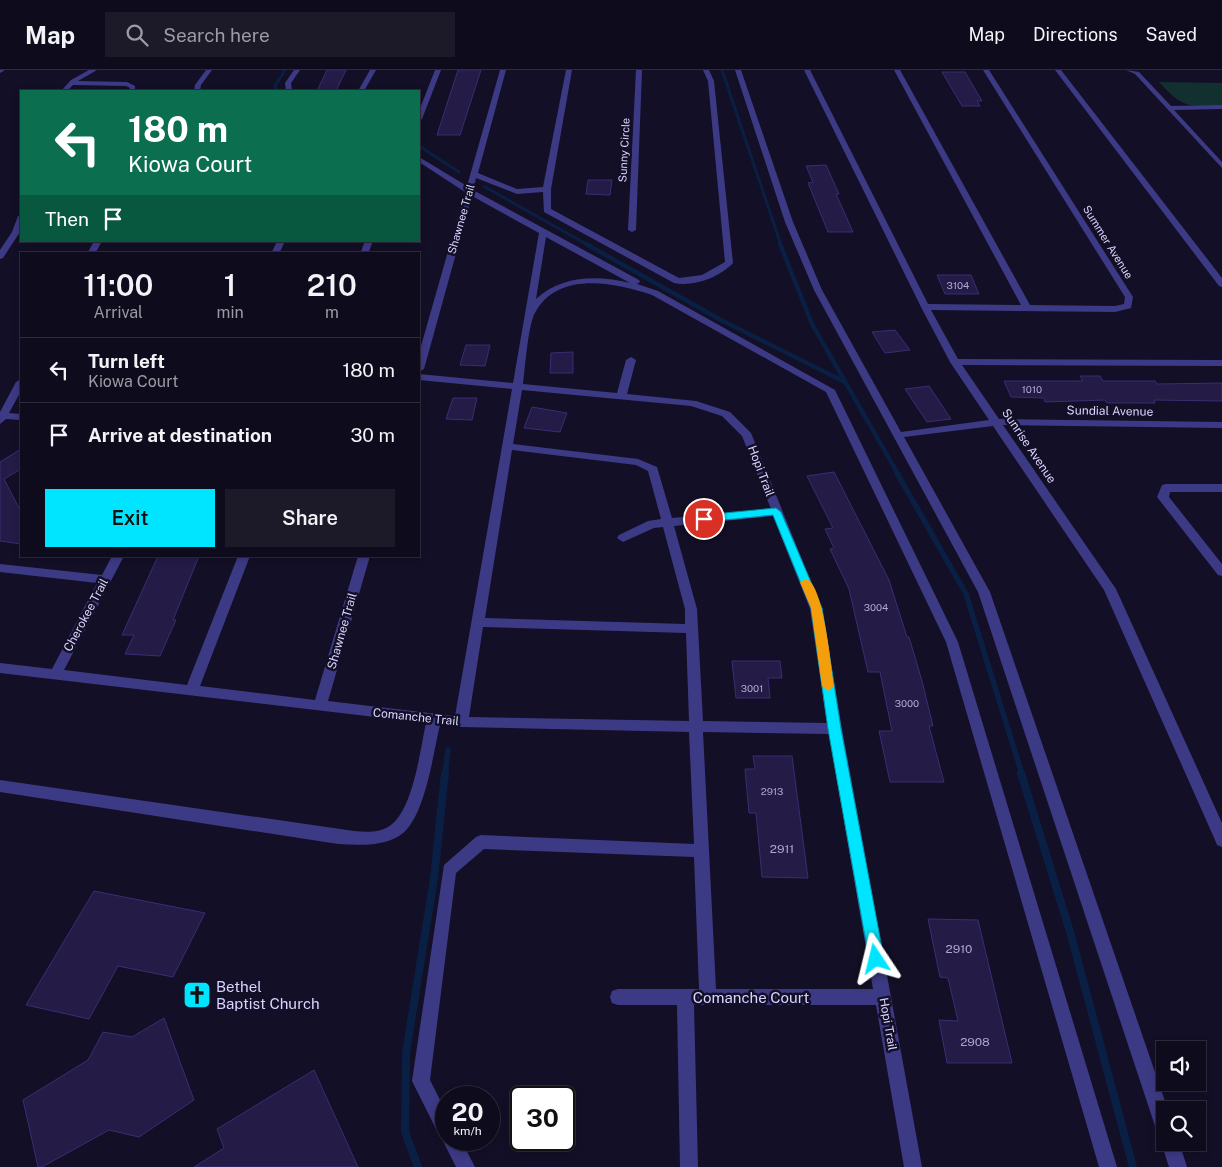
<!DOCTYPE html>
<style>
:root{--surface:#0e0b1c;--page:#1c1929;--text:#f1f3f6;--muted:#9b9ba3;--line:#2e2b3b;--accent:#00e5ff}
body{margin:0;font-family:"Public Sans",sans-serif;background:var(--page);color:var(--text);height:100vh;display:flex;flex-direction:column;font-size:19px;white-space:nowrap}
*{box-sizing:border-box;margin:0}
p{font-size:16px;color:var(--muted)}
.icon{flex:none;width:28px;height:28px;fill:none;stroke:currentColor;stroke-width:2;stroke-linecap:round;stroke-linejoin:round}
.map{position:relative;flex:1;overflow:hidden}
.side{position:absolute;left:20px;top:182px;width:400px;height:305px;display:flex;flex-direction:column;background:var(--surface);border-radius:0px;box-shadow:0 2px 8px #0003,0 0 0 1px var(--line)}
.side>*{flex:none}
.hud{position:absolute;left:20px;top:20px;width:400px;height:152px;border-radius:0px;box-shadow:0 2px 8px #0003,0 0 0 1px var(--line);background:#0b6e4f;color:#fff;overflow:hidden}
.buttons{position:absolute;left:1156px;top:971px;display:grid;gap:10px}
.buttons a{display:grid;place-items:center;width:50px;height:50px;border-radius:0px;background:var(--surface);box-shadow:0 2px 8px #0003,0 0 0 1px var(--line);font-size:25px}
.speed{position:absolute;left:435px;top:1016px;display:flex;gap:10px;font-size:25px;font-weight:700;text-align:center}
.speed>*{display:grid;place-content:center;width:65px;height:65px;border-radius:50%;background:var(--surface);box-shadow:0 2px 8px #0003,0 0 0 1px var(--line);line-height:1}
.speed small{font-size:12px;font-weight:400}
.speed .limit{border:2px solid #111;border-radius:8px;background:#fff;color:#111}
.pin{position:absolute;display:grid;place-items:center;width:42px;height:42px;color:#fff;margin:-21px;border:2px solid #fff;border-radius:50%;box-shadow:0 1px 5px #0007}
.me{position:absolute;width:55px;margin:-28px;rotate:350deg;stroke-linejoin:round;filter:drop-shadow(0 0 4px #0008)}
.turn{display:flex;align-items:center;gap:18px;height:105px;padding:0 25px;font-size:22px}
.turn .icon{width:65px;height:65px;stroke-width:2.5}
.turn b{display:block;font-size:35px;line-height:42px}
.then{display:flex;align-items:center;height:48px;padding:0 25px;background:#0003;gap:10px;font-size:19px}
.eta{display:flex;justify-content:space-evenly;align-items:center;height:85px;text-align:center}
.eta b{font-size:30px;font-weight:600;line-height:35px}
.action{display:flex;gap:10px;margin-top:auto;padding:10px 25px}
.action a{flex:1;height:58px;border-radius:0px;background:var(--accent);color:#111;font-size:20px;font-weight:600;line-height:58px;text-align:center}
.action a+a{background:var(--page);color:var(--text)}
ul{padding:0;list-style:none}
li{display:flex;align-items:center;gap:15px;height:65px;padding:0 25px;border-top:1px solid var(--line)}
li div{flex:1}
li b{display:block;font-size:19px}
li em{font-style:normal}
header{display:flex;align-items:center;gap:30px;box-sizing:border-box;height:70px;padding:0 25px;background:var(--surface);border-bottom:1px solid var(--line)}
header strong{font-size:24px}
nav{display:flex;gap:28px;margin-inline-start:auto;font-size:18px}
.search{width:350px;height:45px;background:var(--page);display:flex;align-items:center;gap:12px;box-sizing:border-box;padding:0 18px;border-radius:0px;color:var(--muted);font-size:19px}
.map>svg:first-child{display:block}
.green{fill:#12302f}
.lines{fill:none;stroke-linecap:round;stroke-linejoin:round}
.stream-far3{stroke:#0a1f44;stroke-width:3}
.stream-far2{stroke:#0a1f44;stroke-width:4.5}
.stream-far1{stroke:#0a1f44;stroke-width:5.5}
.stream{stroke:#0a1f44;stroke-width:8}
.building{fill:#241b47;stroke:#3b2d73}
.minor{fill:#3d3a85;fill-rule:evenodd}
.route{fill:#00e5ff;stroke:#0095a6}
.slow{fill:#f59e0b}
.labels{text-anchor:middle;dominant-baseline:central;stroke-width:5;stroke-linejoin:round;paint-order:stroke}
.number-label{font-size:10px;fill:#aca6d1}
.far-street-label{font-size:11px;fill:#d9d4ff;stroke:#130f26}
.street-label{font-size:12px;fill:#d9d4ff;stroke:#130f26}
.near-number-label{font-size:12px;fill:#aca6d1}
.near-poi-label{font-size:15px;fill:#d9d4ff;stroke:#130f26;text-anchor:start}
.near-street-label{font-size:15px;fill:#d9d4ff;stroke:#130f26}
</style>
<header>
<strong>Map</strong>
<div class="search"><svg class="icon" aria-label="search" viewBox="0 0 24 24"><circle cx="10" cy="10" r="6"/><path d="M15 15l6 6"/></svg>Search here</div>
<nav><a>Map</a><a>Directions</a><a>Saved</a></nav>
</header>
<div class="map">
<svg width="1222" height="1097" viewBox="0 0 1222 1097">
<rect width="100%" height="100%" fill="#130f26"/>
<!-- green -->
<path class="green" d="M1159,12L1222,13V35C1187,37 1183,38 1159,12Z"/>
<g class="lines">
<!-- stream-far3 -->
<path class="stream-far3" d="M722,0L781,175
M277,21L275,16L285,0
M419,76L459,102
M485,117L588,175"/>
<!-- stream-far2 -->
<path class="stream-far2" d="M586,174L721,250L845,312
M780,174L812,254L898,404"/>
<!-- stream-far1 -->
<path class="stream-far1" d="M897,403L966,524L1022,704
M445,704L448,680"/>
<!-- stream -->
<path class="stream" d="M1021,703L1071,865L1133,1097
M418,1097L405,1062L406,983L434,808L445,703"/>
</g>
<!-- building -->
<path class="building" d="M327,0H346L336,21H317Z
M458,0H481L460,65H437Z
M942,2H965L982,31H977L980,36H962Z
M826,95L839,124H836L853,162H828L808,113L813,112L806,96Z
M588,110H612L610,125L586,124Z
M937,205H971L979,224H945Z
M895,260L910,280L885,283L872,262Z
M466,275H490L485,296L460,295Z
M573,282V303H550L551,283Z
M1080,306H1100L1103,311H1155L1157,314L1222,313V331L1154,330L1155,333H1107L1105,330L1045,332L1044,328L1011,327L1004,311H1083Z
M929,316L951,349L927,352L905,319Z
M453,328H477L472,350L446,349Z
M532,337L567,343L560,362L524,358Z
M21,379V399L4,409L21,442V474L0,471V392Z
M834,402L889,510L907,567H909L922,611L933,656H929L944,712H890L879,661H892L880,602H868L849,519L830,479L834,478L825,459L833,458L807,406Z
M158,486H199L173,550H176L160,586L125,584L134,565H122Z
M732,591H780L782,608H768L770,628H736Z
M753,686H792L808,808L762,807L756,743H749L745,699H755Z
M94,821L205,843L173,907L118,896L89,949L26,935Z
M928,849L978,850L1012,993H947L939,950L958,951L948,908L940,907Z
M164,948L194,1030L139,1067L109,1060L42,1097H38L23,1030L88,990L103,962L132,967Z
M314,1000L358,1097H194L224,1078L217,1059Z"/>
<g class="lines">
<!-- minor -->
<path class="minor" d="M0,0H5L0,3Z
M89,0H97L78,11L127,12L135,16V21H129L130,18L126,16L73,15L67,21H61L71,10Z
M206,0H212L201,15L200,21H194L195,15Z
M294,0H300L291,13L292,21H286L285,13Z
M370,0H376L364,21H358Z
M435,0H441L422,49L419,51V41Z
M500,0H506L478,103L517,119L543,117L566,0H572L551,119V139L679,208L702,205L725,192L708,11L703,0H709L714,11L733,193C720,207 694,217 674,213L544,142L543,122L517,124L476,108L473,120L639,210L640,212L637,214L658,221L835,320L958,572L1117,1097H1099L946,572L826,322L652,225C615,212 555,200 534,245C528,258 525,298 523,314L617,323L626,290L631,287L636,290L627,324L696,331L730,342L751,363L822,539L842,659L922,1097H904L876,935H694L698,1097H680L677,935H618L612,933L610,927L612,921L618,919H699L694,787L484,779L456,803L430,1010L446,1042V1070H461L475,1097H456L442,1069L440,1067L412,1011L444,795L476,767L481,765L694,774L689,662L461,657L440,655C433,683 425,751 399,766C380,777 358,775 338,774L0,722V710L354,761C365,762 378,763 388,757C413,743 420,680 426,653L0,603V593L52,599L97,513L0,502V494L102,505L112,486H124L64,600L187,615L238,486H250L200,616L315,630L358,486H370L328,631L455,646L512,319L419,310V304L513,313L539,163L472,126L424,299L419,302V283L465,122L419,92V87L467,116ZM546,167L630,213C598,205 562,205 536,229ZM522,320L691,336L722,346L742,366L771,439L672,448L657,397L638,389L513,374ZM512,380L636,395L648,401L661,449L648,451L619,465L617,468L623,472L654,458L663,457L685,539V554L485,548ZM773,446L810,539L827,653L703,651L697,539L674,456ZM483,557L686,563L689,651L469,647ZM703,662L829,664L873,919H716Z
M636,0H642L636,160L632,162L628,160Z
M735,0H741L793,152L822,220L901,362L989,350L950,292L921,237L804,0H810L928,234L1021,235L894,0H900L1030,235L1115,236L1124,234L1125,227L983,0H989L1133,227L1131,238L1115,242L931,240L958,289L1222,290V296L962,295L999,349L1222,352V358L1003,355L1116,519L1222,753V777L1217,775L1215,770L1104,520L993,356L904,367L990,522L1168,1040H1165V1072H1179L1187,1097H1169L1161,1072L1163,1067L1159,1065L1156,1059L978,522L814,220L785,152Z
M1055,0H1061L1222,208V217L1219,216Z
M1126,0L1139,2L1171,36L1222,35V39L1174,40L1222,92V98L1135,4Z
M18,146H21L20,162L3,188L0,189V180L12,162Z
M94,171H102L95,184H87Z
M277,171H285L279,184H271Z
M365,171H373L368,184H360Z
M21,309V321L9,343L21,344V350L6,349L0,354V342L16,312Z
M1166,414H1222V422H1170L1169,427L1222,494V506L1218,505L1157,427L1162,415Z"/>
</g>
<!-- route -->
<path class="route" d="M776,438L781,442L822,538L841,659L884,889L881,894L876,896L871,894L869,889L828,659L811,538L773,445L704,452L699,449L704,445Z"/>
<!-- slow -->
<path class="slow" d="M806,509C824,514 831,597 834,616L828,621L822,616L811,538L800,512Z"/>
<!-- icons -->
<defs>
<symbol id="church-square" viewBox="-11 -11 22 22"><rect x="-9" y="-9" width="18" height="18" rx="4" fill="#00e5ff" stroke="#130f26"/><path d="M-1.2-6h2.4v3.5h3.3v2.4h-3.3V6h-2.4V-.1h-3.3v-2.4h3.3Z" fill="#111"/></symbol>
</defs>
<g fill-rule="evenodd">
<use href="#church-square" x="181" y="909" width="32" height="32"/>
</g>
<g class="labels">
<!-- number labels -->
<g class="number-label">
<text x="958" y="215">3104</text>
<text x="1032" y="319">1010</text>
<text x="876" y="537">3004</text>
<text x="752" y="618">3001</text>
<text x="907" y="633">3000</text>
<text x="772" y="721">2913</text>
</g>
<!-- far-street labels -->
<g class="far-street-label">
<text transform="translate(624 80) rotate(-87)">Sunny Circle</text>
<text transform="translate(461 149) rotate(-74)">Shawnee Trail</text>
<text transform="translate(1108 172) rotate(58)">Summer Avenue</text>
</g>
<!-- street labels -->
<g class="street-label">
<text transform="translate(1110 341) rotate(1)">Sundial Avenue</text>
<text transform="translate(1029 376) rotate(56)">Sunrise Avenue</text>
<text transform="translate(761 401) rotate(69)">Hopi Trail</text>
<text transform="translate(86 545) rotate(-62)">Cherokee Trail</text>
<text transform="translate(342 561) rotate(-74)">Shawnee Trail</text>
<text transform="translate(416 647) rotate(6)">Comanche Trail</text>
<text transform="translate(888 954) rotate(80)">Hopi Trail</text>
</g>
<!-- near-number labels -->
<g class="near-number-label">
<text x="782" y="779">2911</text>
<text x="959" y="879">2910</text>
<text x="975" y="972">2908</text>
</g>
<!-- near-poi labels -->
<g class="near-poi-label">
<text x="216" y="916">Bethel<tspan x="216" dy="17">Baptist Church</tspan></text>
</g>
<!-- near-street labels -->
<g class="near-street-label">
<text x="751" y="927">Comanche Court</text>
</g>
</g>
</svg>
<div class="buttons">
<a><svg class="icon" aria-label="sound" viewBox="0 0 24 24"><path d="M4 9h4l5-4v14l-5-4H4zM17 9q2 3 0 6"/></svg></a>
<a><svg class="icon" aria-label="search" viewBox="0 0 24 24"><circle cx="10" cy="10" r="6"/><path d="M15 15l6 6"/></svg></a>
</div>
<div class="speed"><div>20<small>km/h</small></div><div class="limit">30</div></div>
<div class="pin" style="left:704px;top:449px;background:#d93025"><svg class="icon" aria-label="arrive" viewBox="0 0 24 24"><path d="M6 21V4h12l-3 4 3 4H6"/></svg></div>
<svg class="me" style="left:876px;top:889px" viewBox="-20 -20 40 40"><path d="M0-17L14 15 0 8-14 15z" fill="#00e5ff" stroke="#fff" stroke-width="4"/></svg>
<div class="hud">
<div class="turn"><svg class="icon" aria-label="left" viewBox="0 0 24 24"><path d="M17 20v-9H6M10 6l-5 5 5 5"/></svg><div><b>180 m</b>Kiowa Court</div></div>
<div class="then">Then<svg class="icon" aria-label="arrive" viewBox="0 0 24 24"><path d="M6 21V4h12l-3 4 3 4H6"/></svg></div>
</div>
<section class="side">
<div class="eta">
<div><b>11:00</b><p>Arrival</p></div>
<div><b>1</b><p>min</p></div>
<div><b>210</b><p>m</p></div>
</div>
<ul>
<li><svg class="icon" aria-label="left" viewBox="0 0 24 24"><path d="M17 20v-9H6M10 6l-5 5 5 5"/></svg><div><b>Turn left</b><p>Kiowa Court</p></div><em>180 m</em></li>
<li><svg class="icon" aria-label="arrive" viewBox="0 0 24 24"><path d="M6 21V4h12l-3 4 3 4H6"/></svg><div><b>Arrive at destination</b></div><em>30 m</em></li>
</ul>
<div class="action"><a>Exit</a><a>Share</a></div>
</section>
</div>
